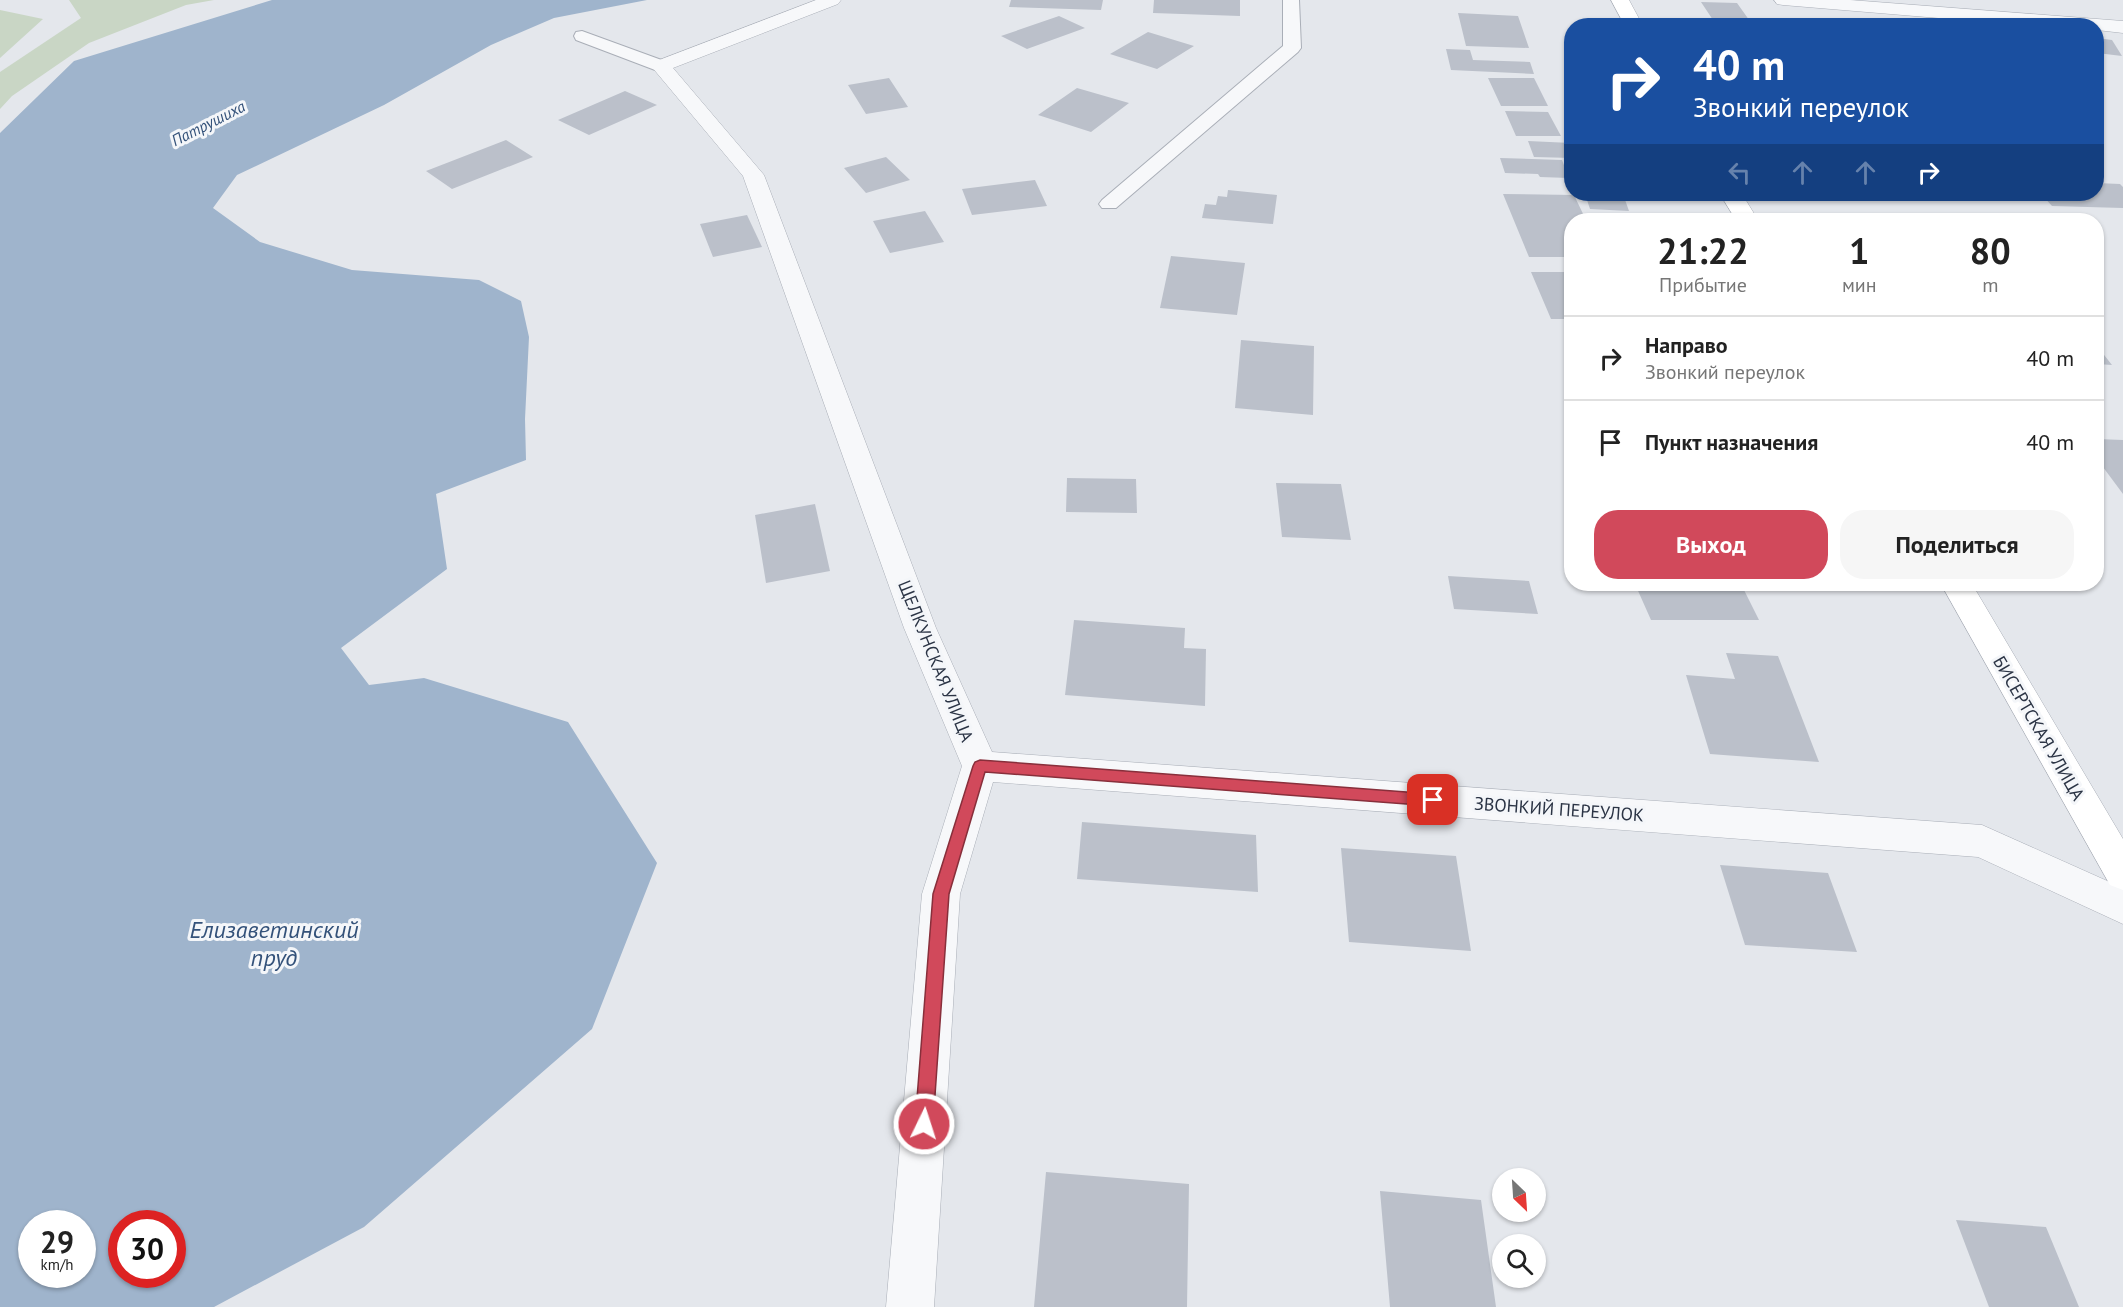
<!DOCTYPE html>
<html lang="ru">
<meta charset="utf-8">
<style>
:root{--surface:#fff;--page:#f6f6f6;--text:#222;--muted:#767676;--line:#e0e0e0;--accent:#d1495b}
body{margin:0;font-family:"PT Sans",sans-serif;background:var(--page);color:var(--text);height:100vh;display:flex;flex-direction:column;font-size:22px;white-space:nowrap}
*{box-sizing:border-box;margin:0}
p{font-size:20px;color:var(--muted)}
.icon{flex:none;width:33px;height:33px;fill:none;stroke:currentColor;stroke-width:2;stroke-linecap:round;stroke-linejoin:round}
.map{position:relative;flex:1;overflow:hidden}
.side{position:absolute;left:1564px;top:213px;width:540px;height:378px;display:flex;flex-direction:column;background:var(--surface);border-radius:24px;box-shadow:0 2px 4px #0004}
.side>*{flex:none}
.banner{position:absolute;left:1564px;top:18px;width:540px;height:183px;border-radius:24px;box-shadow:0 2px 4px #0004;background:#1a4fa0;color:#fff;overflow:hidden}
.needle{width:39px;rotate:155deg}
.buttons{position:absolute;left:1492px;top:1168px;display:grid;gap:12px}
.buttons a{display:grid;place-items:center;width:54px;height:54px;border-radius:50%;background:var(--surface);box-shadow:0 2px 4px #0004;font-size:30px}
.speed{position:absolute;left:18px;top:1210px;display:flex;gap:12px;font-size:30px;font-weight:700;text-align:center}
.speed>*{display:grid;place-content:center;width:78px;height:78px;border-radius:50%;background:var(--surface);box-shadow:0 2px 4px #0004;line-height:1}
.speed small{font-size:15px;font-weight:400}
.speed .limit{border:9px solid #d22;background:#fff;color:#111}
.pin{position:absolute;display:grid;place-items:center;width:51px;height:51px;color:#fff;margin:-26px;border-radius:12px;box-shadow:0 3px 9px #0006}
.me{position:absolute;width:66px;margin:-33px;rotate:4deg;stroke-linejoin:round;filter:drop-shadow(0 0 4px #0008)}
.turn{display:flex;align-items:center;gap:21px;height:126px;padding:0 30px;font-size:27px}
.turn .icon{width:78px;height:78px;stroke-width:2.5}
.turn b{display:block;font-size:42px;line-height:51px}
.lanes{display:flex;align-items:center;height:57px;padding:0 30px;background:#0003;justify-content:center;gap:30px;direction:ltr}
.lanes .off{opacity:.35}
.eta{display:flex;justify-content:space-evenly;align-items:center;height:102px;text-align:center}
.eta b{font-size:36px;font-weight:800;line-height:42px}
.primary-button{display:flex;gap:12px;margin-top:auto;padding:12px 30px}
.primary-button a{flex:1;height:69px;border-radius:24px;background:var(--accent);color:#fff;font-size:24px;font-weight:800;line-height:69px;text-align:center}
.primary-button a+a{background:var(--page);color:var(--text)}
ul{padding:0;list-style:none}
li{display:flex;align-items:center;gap:18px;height:84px;padding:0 30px;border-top:2px solid var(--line)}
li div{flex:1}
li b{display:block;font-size:22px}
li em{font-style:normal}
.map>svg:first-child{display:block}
.green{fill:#c9d6c5}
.water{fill:#9fb4cc;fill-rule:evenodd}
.building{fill:#bbc0ca}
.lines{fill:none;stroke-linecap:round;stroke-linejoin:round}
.service-casing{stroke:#a9aeb7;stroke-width:2}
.minor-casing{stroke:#a9aeb7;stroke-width:1}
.secondary-casing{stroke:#a9aeb7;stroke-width:1}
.service{fill:#f7f8fa;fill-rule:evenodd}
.minor{fill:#f7f8fa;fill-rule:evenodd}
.secondary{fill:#fff;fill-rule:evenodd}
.route{fill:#d1495b;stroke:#882f3b;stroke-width:1.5}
.labels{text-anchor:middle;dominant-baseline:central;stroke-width:6;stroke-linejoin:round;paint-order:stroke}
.far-water-label{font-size:16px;font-style:italic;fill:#34527a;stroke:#f4f6f9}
.street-label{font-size:18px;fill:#2b3445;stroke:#f4f6f9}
.near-water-label{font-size:24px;font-style:italic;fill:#34527a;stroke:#f4f6f9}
</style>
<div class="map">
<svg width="2123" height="1307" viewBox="0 0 2123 1307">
<rect width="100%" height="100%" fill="#e4e7ec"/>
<!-- green -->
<path class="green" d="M69,0H214L186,5L89,43L12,96L0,109V72L81,18Z
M0,10L43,19L0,58Z"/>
<!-- water -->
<path class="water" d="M272,0H647L554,18L491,45L384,105L237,175L213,208L260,242L352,270L479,280L521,301L529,337L525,419L526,460L436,494L447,569L341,648L369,685L424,678L568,722L657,863L592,1029L364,1227L214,1307H0V133L74,61ZM32,1224H82V1275H32ZM122,1224H172V1275H122Z"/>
<!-- building -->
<path class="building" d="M1011,0H1103L1101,10L1009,7Z
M1154,0H1240V16L1153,13Z
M1701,2L1737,3L1752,24L1715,23Z
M1458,13L1518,16L1529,48L1466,46Z
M1059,16L1085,28L1027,49L1001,36Z
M1148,32L1194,46L1157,69L1110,54Z
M2097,38L2112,40L2122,56L2097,53Z
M1446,49L1470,50L1473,60L1530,62L1534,74L1451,70Z
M889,78L908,107L866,114L848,85Z
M1488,78H1534L1548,106H1501Z
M1077,88L1129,103L1091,132L1038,115Z
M625,91L657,105L589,135L558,120Z
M1505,111L1548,112L1561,136H1516Z
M1565,130H1572V158L1534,157L1528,141L1571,143Z
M506,140L533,157L452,189L426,171Z
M886,157L910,180L866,193L844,168Z
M1500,158L1562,160L1569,178L1540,177L1538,174L1505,173Z
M1035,180L1047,206L972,215L962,189Z
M2097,183L2120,184L2123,187V208L2052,206L2041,194H2097Z
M1228,190L1277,195L1273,224L1202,218L1205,204L1216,205L1218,196L1227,197Z
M1503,194L1574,195L1586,220H1572V257H1529Z
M1585,194H1623L1629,211L1590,209Z
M925,211L944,242L890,253L873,221Z
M747,215L762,247L713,257L700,224Z
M1171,256L1245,263L1237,315L1160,308Z
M1531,272H1572V319H1551Z
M1241,340L1314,346L1313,415L1235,408Z
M2097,346L2112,365L2097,364Z
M2097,439L2123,440V494L2097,459Z
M1067,478L1136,479L1137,513L1066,512Z
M1276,483L1341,484L1351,540L1282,537Z
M815,504L830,571L766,583L755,515Z
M1448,576L1529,581L1538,614L1454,609Z
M1635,584H1741L1759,620H1651Z
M1074,620L1185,628L1184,648L1206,649L1205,706L1065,695Z
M1726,653L1778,656L1819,762L1710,754L1686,675L1735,679Z
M1082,822L1256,835L1258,892L1077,879Z
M1341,848L1456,856L1471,951L1349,942Z
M1720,865L1828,873L1857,952L1745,945Z
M1046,1172L1189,1184L1187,1307H1034Z
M1380,1191L1481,1200L1496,1307H1390Z
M1956,1220L2046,1227L2079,1307H1989Z"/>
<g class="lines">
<defs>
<path id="service" d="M1283,0H1299L1301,48L1298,52L1116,208H1102L1099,204L1102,200L1283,46Z
M582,31L667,62L670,66L667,70H655L576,40L574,36L576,32Z"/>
<path id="minor" d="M816,0H841L838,4L673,68L764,175L936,628L992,752L1982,825L2123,888V924L1978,857L993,782L960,894L934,1307H886L922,894L962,766L904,628L743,176L651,66L654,62Z
M1774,0H1850L2123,21V33L2097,30V26H2035L1783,5L1777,4Z"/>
<path id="secondary" d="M1611,0H1629L1643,26H1625Z
M1720,194H1742L1758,220H1736Z
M1941,584H1972L2123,839V890L2110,885Z"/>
</defs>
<!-- service casing -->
<use href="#service" class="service-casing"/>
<!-- minor casing -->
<use href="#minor" class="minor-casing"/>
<!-- secondary casing -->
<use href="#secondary" class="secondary-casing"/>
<!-- service -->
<use href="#service" class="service"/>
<!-- minor -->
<use href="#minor" class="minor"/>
<!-- secondary -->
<use href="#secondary" class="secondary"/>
</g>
<!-- route -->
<path class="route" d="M980,760L1433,794L1439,795L1441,800L1439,804L1433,806L985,772L949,894L933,1124L930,1130L924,1133L918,1130L915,1124L933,894L973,766L975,762Z"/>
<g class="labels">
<!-- far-water labels -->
<g class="far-water-label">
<text transform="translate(208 123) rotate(-27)">Патрушиха</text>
</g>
<!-- street labels -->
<g class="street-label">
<text transform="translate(936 661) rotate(68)">ЩЕЛКУНСКАЯ УЛИЦА</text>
<text transform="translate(2039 728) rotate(60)">БИСЕРТСКАЯ УЛИЦА</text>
<text transform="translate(1559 809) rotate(4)">ЗВОНКИЙ ПЕРЕУЛОК</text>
</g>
<!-- near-water labels -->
<g class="near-water-label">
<text x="274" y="929">Елизаветинский<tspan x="274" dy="28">пруд</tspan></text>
</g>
</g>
</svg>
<div class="buttons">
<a><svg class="needle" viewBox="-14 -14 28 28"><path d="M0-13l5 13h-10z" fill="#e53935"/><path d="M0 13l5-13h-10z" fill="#767676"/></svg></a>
<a><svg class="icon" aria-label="search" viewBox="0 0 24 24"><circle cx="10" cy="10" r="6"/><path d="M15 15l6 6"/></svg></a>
</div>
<div class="speed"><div>29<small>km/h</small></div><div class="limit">30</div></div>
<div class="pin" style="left:1433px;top:800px;background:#d93025"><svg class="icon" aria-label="arrive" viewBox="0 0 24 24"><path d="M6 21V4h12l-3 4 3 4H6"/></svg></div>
<svg class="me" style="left:924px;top:1124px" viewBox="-20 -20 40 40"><circle r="17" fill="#d1495b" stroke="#fff" stroke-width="3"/><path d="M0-11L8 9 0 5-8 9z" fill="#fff"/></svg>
<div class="banner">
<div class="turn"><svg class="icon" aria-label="right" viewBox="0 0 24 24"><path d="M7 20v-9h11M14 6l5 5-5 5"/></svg><div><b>40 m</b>Звонкий переулок</div></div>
<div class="lanes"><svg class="icon off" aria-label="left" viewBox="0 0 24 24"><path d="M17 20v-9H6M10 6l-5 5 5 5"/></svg><svg class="icon off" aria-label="ahead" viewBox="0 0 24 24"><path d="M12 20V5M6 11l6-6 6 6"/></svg><svg class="icon off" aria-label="ahead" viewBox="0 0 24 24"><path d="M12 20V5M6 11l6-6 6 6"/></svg><svg class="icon" aria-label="right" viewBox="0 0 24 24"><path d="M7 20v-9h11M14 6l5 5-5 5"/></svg></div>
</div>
<section class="side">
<div class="eta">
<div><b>21:22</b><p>Прибытие</p></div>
<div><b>1</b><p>мин</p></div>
<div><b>80</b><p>m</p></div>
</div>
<ul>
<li><svg class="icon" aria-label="right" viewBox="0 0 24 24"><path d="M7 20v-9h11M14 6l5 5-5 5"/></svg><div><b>Направо</b><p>Звонкий переулок</p></div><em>40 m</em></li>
<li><svg class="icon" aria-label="arrive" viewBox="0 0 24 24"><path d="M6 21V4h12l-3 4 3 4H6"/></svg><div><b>Пункт назначения</b></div><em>40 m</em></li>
</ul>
<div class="primary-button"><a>Выход</a><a>Поделиться</a></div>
</section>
</div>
